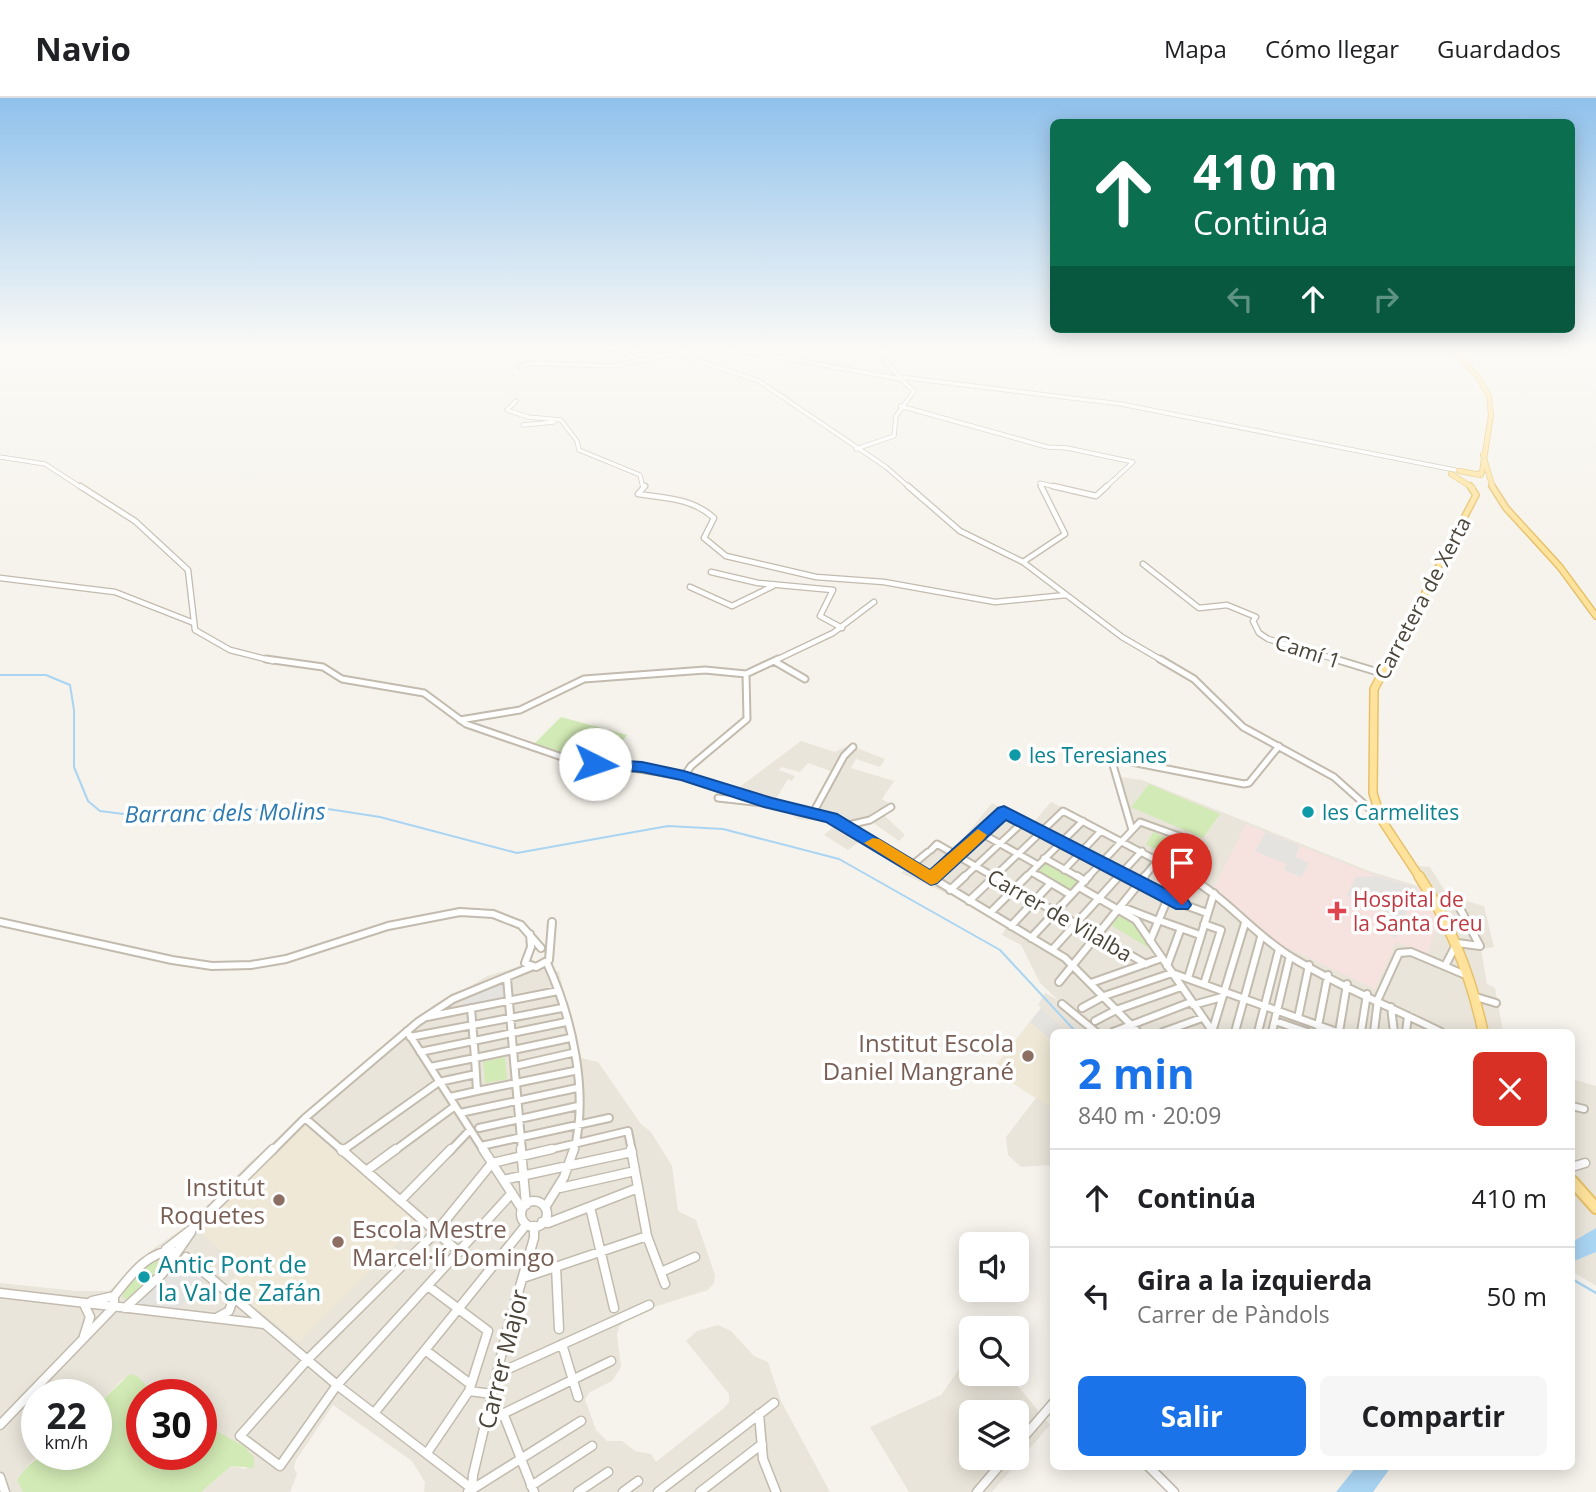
<!DOCTYPE html>
<html lang="es">
<meta charset="utf-8">
<style>
:root{--surface:#fff;--page:#f6f6f6;--text:#202124;--muted:#757577;--line:#e0e0e0;--accent:#1a73e8}
body{margin:0;font-family:"Open Sans",sans-serif;background:var(--page);color:var(--text);height:100vh;display:flex;flex-direction:column;font-size:26px;white-space:nowrap}
*{box-sizing:border-box;margin:0}
p{font-size:23px;color:var(--muted)}
.icon{flex:none;width:38px;height:38px;fill:none;stroke:currentColor;stroke-width:2;stroke-linecap:round;stroke-linejoin:round}
.map{position:relative;flex:1;overflow:hidden}
.panel{position:absolute;left:1050px;top:931px;width:525px;height:441px;display:flex;flex-direction:column;background:var(--surface);border-radius:10px;box-shadow:0 4px 18px #0003}
.panel>*{flex:none}
.guide{position:absolute;left:1050px;top:21px;width:525px;height:214px;border-radius:10px;box-shadow:0 4px 18px #0003;background:#0b6e4f;color:#fff;overflow:hidden}
.fabs{position:absolute;left:959px;top:1134px;display:grid;gap:14px}
.fabs a{display:grid;place-items:center;width:70px;height:70px;border-radius:10px;background:var(--surface);box-shadow:0 4px 18px #0003;font-size:35px}
.speed{position:absolute;left:21px;top:1281px;display:flex;gap:14px;font-size:35px;font-weight:700;text-align:center}
.speed>*{display:grid;place-content:center;width:91px;height:91px;border-radius:50%;background:var(--surface);box-shadow:0 4px 18px #0003;line-height:1}
.speed small{font-size:18px;font-weight:400}
.speed .limit{border:10px solid #d22;background:#fff;color:#111}
.pin{position:absolute;display:grid;place-items:center;width:60px;height:60px;color:#fff;margin:-72px -30px;border-radius:50% 50% 50% 0;rotate:-45deg;box-shadow:0 0 7px #0007}
.pin .icon{rotate:45deg}
.me{position:absolute;width:77px;margin:-38px;rotate:94deg;stroke-linejoin:round;filter:drop-shadow(0 0 5px #0008)}
.turn{display:flex;align-items:center;gap:24px;height:147px;padding:0 28px;font-size:32px}
.turn .icon{width:91px;height:91px;stroke-width:2.5}
.turn b{display:block;font-size:49px;line-height:60px}
.lanes{display:flex;align-items:center;height:66px;padding:0 28px;background:#0003;justify-content:center;gap:35px;direction:ltr}
.lanes .off{opacity:.35}
.round{display:grid;place-items:center;flex:none;width:74px;height:74px;border-radius:10px;background:var(--page)}
.summary{display:flex;align-items:center;justify-content:space-between;height:119px;padding:0 28px}
h1{font-size:42px;font-weight:700;line-height:52px;color:var(--accent)}
.action{display:flex;gap:14px;margin-top:auto;padding:14px 28px}
.action a{flex:1;height:80px;border-radius:10px;background:var(--accent);color:#fff;font-size:28px;font-weight:700;line-height:80px;text-align:center}
.action a+a{background:var(--page);color:var(--text)}
ul{padding:0;list-style:none}
li{display:flex;align-items:center;gap:21px;height:98px;padding:0 28px;border-top:2px solid var(--line)}
li div{flex:1}
li b{display:block;font-size:26px}
li em{font-style:normal}
header{display:flex;align-items:center;gap:42px;box-sizing:border-box;height:98px;padding:0 35px;background:var(--surface);border-bottom:2px solid var(--line)}
header strong{font-size:33px}
nav{display:flex;gap:38px;margin-inline-start:auto;font-size:24px}
.map>svg:first-child{display:block}
.residential{fill:#eae5da;fill-rule:evenodd}
.education{fill:#efe8d6}
.medical{fill:#f6e3e0}
.green{fill:#d2eab5}
.parking{fill:#e5e3e0}
.water{fill:#a9d4f2}
.lines{fill:none;stroke-linecap:round;stroke-linejoin:round}
.stream-far1{stroke:#a9d4f2;stroke-width:2}
.stream{stroke:#a9d4f2;stroke-width:2.5}
.minor-far4-casing{stroke:#c2bbae;stroke-width:5}
.minor-far3-casing{stroke:#c2bbae;stroke-width:7}
.minor-far2-casing{stroke:#c2bbae;stroke-width:9}
.minor-far1-casing{stroke:#c2bbae;stroke-width:10}
.minor-casing{stroke:#c2bbae;stroke-width:11}
.major-far4-casing{stroke:#e6c16a;stroke-width:6}
.major-far3-casing{stroke:#e6c16a;stroke-width:8}
.major-far2-casing{stroke:#e6c16a;stroke-width:10}
.major-far1-casing{stroke:#e6c16a;stroke-width:12}
.major-casing{stroke:#e6c16a;stroke-width:14}
.minor-far4{stroke:#fff;stroke-width:3.5}
.minor-far3{stroke:#fff;stroke-width:4.5}
.minor-far2{stroke:#fff;stroke-width:5}
.minor-far1{stroke:#fff;stroke-width:6}
.minor{stroke:#fff;stroke-width:8}
.major-far4{stroke:#ffe39c;stroke-width:4.5}
.major-far3{stroke:#ffe39c;stroke-width:5}
.major-far2{stroke:#ffe39c;stroke-width:7}
.major-far1{stroke:#ffe39c;stroke-width:9}
.major{stroke:#ffe39c;stroke-width:10}
.route{fill:#1a73e8;stroke:#114b97;stroke-width:2}
.slow{fill:#f59e0b}
.culture-dot{fill:#0f9aa8;stroke:#fff;stroke-width:2.5}
.health-dot{fill:#e0444e;stroke:#fff;stroke-width:2.5}
.education-dot{fill:#8d6e63;stroke:#fff;stroke-width:2.5}
.labels{text-anchor:middle;dominant-baseline:central;stroke-width:7;stroke-linejoin:round;paint-order:stroke}
.street-label{font-size:21px;fill:#4b4439;stroke:#fff}
.culture-label{font-size:21px;fill:#0d838f;stroke:#fff;text-anchor:start}
.health-label{font-size:21px;fill:#be3a42;stroke:#fff;text-anchor:start}
.water-label{font-size:23px;font-style:italic;fill:#2e7ab2;stroke:#fff}
.near-education-label{font-size:24px;fill:#785e54;stroke:#fff;text-anchor:end}
.near-culture-label{font-size:24px;fill:#0d838f;stroke:#fff;text-anchor:start}
.near-street-label{font-size:24px;fill:#4b4439;stroke:#fff}
</style>
<header>
<strong>Navio</strong>
<nav><a>Mapa</a><a>Cómo llegar</a><a>Guardados</a></nav>
</header>
<div class="map">
<svg width="1596" height="1394" viewBox="0 0 1596 1394">
<rect width="100%" height="100%" fill="#f6f3ec"/>
<!-- residential -->
<path class="residential" d="M801,643L835,654L849,647L885,661L880,669L856,661L851,670L894,683L882,701L896,710L884,717L905,737L899,743L872,724L850,729L846,733L860,743L848,752L824,737L835,727L832,724L798,721L783,711L785,706L814,711L833,674L808,665L800,674L781,669L779,672L795,678L792,683L788,681L774,704L737,691Z
M1120,679L1142,682L1369,773L1421,789L1408,767L1430,769L1448,798L1484,808L1494,849L1481,851L1487,886L1495,890L1503,934H1054V1039L1050,1046L1053,1049V1071L1048,1067L1021,1069L1008,1057L1006,1039L1036,1000L992,972L1041,910L1038,907L1045,895L1058,902L1040,885L1021,847L1002,837L1006,830L950,797L901,775L937,743L954,752L992,705L1032,726L1051,704L1122,739L1129,732V718Z
M518,869L559,873L577,959L598,964L641,1026L651,1034L672,1068L678,1113L696,1122L715,1177L714,1185L708,1192L644,1212L631,1218L619,1229L617,1237L621,1269L612,1283L590,1294L585,1301L596,1332L607,1343H622L635,1353L651,1356L656,1364L724,1310L729,1304V1296L686,1243L697,1233L718,1227L731,1233L754,1258L768,1264L781,1303L830,1394H424L425,1384L412,1363L333,1307L296,1362L294,1370L297,1376L290,1394H201L231,1368L246,1371L250,1354L201,1324V1297H155L145,1287L123,1281L96,1308V1297H37V1356H41L30,1365L17,1382L23,1394H0V1185L77,1193H109L153,1151L188,1127L250,1064L417,921L487,878Z
M1572,981L1596,988V1130L1572,1144Z
M1596,1154V1188L1573,1174L1572,1164Z
M971,1254V1276H1008L1050,1327L992,1394H909L870,1329L941,1297ZM971,1314H1017V1360H971Z"/>
<!-- education -->
<path class="education" d="M1030,924L1053,944V1011L992,972Z
M304,1027L418,1125L299,1244L226,1187L243,1170L197,1132Z"/>
<!-- medical -->
<path class="medical" d="M1246,726L1371,776L1421,791L1439,820L1428,855L1396,844L1375,891L1266,840L1214,790Z"/>
<!-- green -->
<path class="green" d="M561,619L627,637L605,666L533,647Z
M1149,686L1220,716L1203,740L1131,709Z
M1153,734L1189,749L1183,762L1146,747Z
M1046,763L1081,784L1071,794L1035,774Z
M1122,815L1131,819L1152,852L1111,827Z
M505,959L507,981L485,985L483,964Z
M165,1157L169,1160L167,1168L130,1202L123,1200C120,1184 150,1162 165,1157Z
M130,1276L137,1278L155,1297H142V1356H201V1324L245,1349L254,1360V1370L231,1368L201,1394H23L17,1382C41,1347 57,1356 96,1356V1308Z"/>
<!-- parking -->
<path class="parking" d="M1266,734L1300,748L1295,759L1309,765L1301,779L1284,772L1286,766L1255,753Z
M1375,778L1417,790L1395,841L1383,832L1390,816L1347,797L1356,779Z
M505,884L507,901L462,909L463,901Z
M1041,910L1050,919L1068,934H1054L1053,944L1030,924Z
M180,1160L206,1181L176,1213L134,1207Z"/>
<!-- water -->
<path class="water" d="M1596,1130V1154L1572,1164V1144Z
M1356,1369V1368L1391,1369L1373,1394H1336Z"/>
<g class="lines">
<!-- stream-far1 -->
<path class="stream-far1" d="M1556,469L1564,478
M1571,489L1591,516
M0,577H46L70,587L74,612V669L88,703L100,713L139,718L222,712L328,711L380,719L517,755L668,728L723,731L839,761L1000,852L1076,934"/>
<!-- stream -->
<path class="stream" d="M1572,1181L1596,1195"/>
<defs>
<path id="minor-far4" d="M609,251L676,253
M674,251L693,261L759,283L886,369L910,390
M734,251L900,281
M520,269L529,265L612,268L679,255
M900,279L1121,306L1455,372
M516,303L507,312L528,319L561,322L577,343L579,352L640,377L643,390
M900,308L1047,349L1067,350L1133,364L1105,390
M523,327L554,324
M856,351L894,338L896,318L914,293C901,283 894,271 882,259L884,251
M0,359L45,366L82,390
M1042,390L1040,385L1060,390"/>
<path id="minor-far3" d="M80,388L135,423L188,472L195,532L230,552L273,563
M645,388L638,396C666,400 692,400 714,420L704,440L726,458L816,479L884,484L995,504L1066,497
M908,388L960,433L1023,464L1122,539L1163,563
M1053,388L1096,398L1107,388
M1023,464L1065,436L1041,388
M1143,466L1199,510L1227,507L1256,519L1253,523L1259,535L1268,541L1341,563
M711,474L758,485L833,492L820,518L842,530
M0,480L115,494L194,525
M690,489L732,508L773,488
M774,563L833,535L874,504"/>
<path id="minor-far2" d="M266,561L323,569L342,581L424,595L466,626L562,659L684,678L835,722L932,780
M1160,561L1194,581L1243,629L1334,679L1381,721
M1335,561L1381,575
M774,563L805,581
M460,622L520,612L584,581L705,572L746,576
M684,678L691,668L747,621L746,576L778,561
M718,700L763,705
M813,715L844,658L853,649
M844,728L870,722L891,709
M1132,732L1111,660L1244,686L1249,685L1279,648
M981,735L1038,767
M931,752L937,746L996,780
M1044,760L1080,780
M911,768L928,754
M1064,772L1101,733
M1031,774L1042,780
M931,780L1004,714L1128,780
M963,780L1023,724
M993,780L1063,713L1190,780
M1025,780L1083,723
M1087,780L1140,724L1190,742
M1117,780L1142,753
M1143,780L1158,762
M1176,780L1179,773"/>
<path id="minor-far1" d="M929,778L1065,860L1138,934
M993,778L1146,866
M1039,778L1071,797
M1077,778L1085,783
M1124,778L1163,799L1207,815
M1187,778C1225,799 1252,834 1288,857C1336,887 1391,909 1441,934
M1079,789L1136,822L1213,934
M950,792L965,778
M969,803L995,778
M1122,809L1158,823
M990,815L1027,778
M1158,822L1200,837
M0,824L172,862L212,868L251,867L286,861L388,828L460,814L493,816L521,827L541,850
M1204,826L1221,832L1204,886
M1011,828L1051,785
M1031,840L1089,778
M1150,843L1177,778
M1052,852L1119,778
M525,865L536,869L549,862L552,824
M525,865L531,849L530,836
M547,865C572,919 589,994 574,1053
M1167,868L1181,830
M1445,868L1457,845L1480,848L1456,803
M507,880L513,952
M1188,880L1214,795
M1059,884L1145,778
M1091,885L1162,860
M1476,899L1496,905
M1062,906L1096,934
M1193,907L1222,899
M1391,909L1394,934
M1082,910L1104,898L1172,875L1337,934
M427,919L558,893
M1298,920L1309,867
M1095,923L1116,912L1181,889
M1275,923L1307,934
M1318,928L1328,877
M407,933L484,1053
M1113,934L1191,904
M1163,934L1202,920
M1212,934L1245,825
M1235,934L1261,839
M1258,934L1279,851
M1272,934L1290,858
M1339,934L1347,886
M1361,934L1367,896
M1374,934L1378,901L1399,855L1411,854L1468,878
M1406,934L1408,918
M410,939L562,910
M513,952L516,985L477,993L475,960Z
M513,952L570,940
M420,954L566,924
M515,968L572,955
M430,969L475,960L471,910
M450,999L477,993
M1572,1008L1584,1011
M460,1015L577,990
M305,1020L343,1053
M479,1030L578,1008
M481,1048L609,1020
M272,1053L305,1020L418,924L453,901L531,869
M342,1053L439,984L476,976
M394,1053L455,1008
M450,1053L470,1032
M522,1053L516,985L574,973
M544,1053L628,1033L632,1053"/>
<path id="minor" d="M341,1051L459,1154
M483,1051L522,1111
M521,1051L526,1107
M631,1051L647,1138L665,1186
M342,1053L345,1051
M1572,1069L1585,1065
M366,1073L396,1051
M503,1082L632,1054
M560,1090L635,1073
M512,1095L337,1287L280,1368L240,1338L308,1261L436,1134L492,1065L552,1051
M400,1103L451,1051
M521 1116a13 13 0 1 1 26 0a13 13 0 1 1-26 0Z
M546,1108L564,1079L574,1051
M590,1109L614,1210
M542,1124L548,1125L638,1090
M166,1151L192,1131L273,1051
M186,1159L337,1287L471,1390
M556,1169L559,1231
M661,1174L695,1159
M523,1180L647,1138
M0,1195L264,1226
M92,1203L114,1198
M84,1206L90,1219L84,1238
M125,1210L162,1176L191,1134
M218,1219L229,1213L234,1199
M562,1246L578,1299
M425,1252L469,1285
M497,1276L649,1207
M469,1293L492,1296
M375,1314L526,1127
M503,1315L534,1394
M759,1316L763,1361L776,1394
M486,1324L611,1263
M0,1327L114,1209V1198C129,1180 147,1153 173,1153L175,1162
M1017,1347L1054,1304
M427,1355L469,1293L488,1233L428,1188
M1148,1368L1174,1394
M0,1379L5,1394
M531,1388L592,1348
M468,1394L581,1323
M472,1394L473,1377L507,1233L534,1140V1128
M578,1394L608,1374
M623,1394L638,1383
M658,1394L774,1305
M700,1394L762,1346
M977,1394L1006,1360"/>
<path id="major-far4" d="M1452,251L1478,279L1489,298L1491,317L1482,374L1479,376
M1483,357L1493,390
M1459,373L1481,377
M1451,376L1473,390"/>
<path id="major-far3" d="M1492,388L1506,410L1560,469L1596,518
M1389,563L1476,397L1470,388"/>
<path id="major-far2" d="M1390,561L1374,591L1373,695L1381,721L1420,780"/>
<path id="major-far1" d="M1419,778C1451,827 1471,877 1483,934"/>
<path id="major" d="M1572,1083L1596,1110"/>
</defs>
<!-- minor-far4 casing -->
<use href="#minor-far4" class="minor-far4-casing"/>
<!-- minor-far3 casing -->
<use href="#minor-far3" class="minor-far3-casing"/>
<!-- minor-far2 casing -->
<use href="#minor-far2" class="minor-far2-casing"/>
<!-- minor-far1 casing -->
<use href="#minor-far1" class="minor-far1-casing"/>
<!-- minor casing -->
<use href="#minor" class="minor-casing"/>
<!-- major-far4 casing -->
<use href="#major-far4" class="major-far4-casing"/>
<!-- major-far3 casing -->
<use href="#major-far3" class="major-far3-casing"/>
<!-- major-far2 casing -->
<use href="#major-far2" class="major-far2-casing"/>
<!-- major-far1 casing -->
<use href="#major-far1" class="major-far1-casing"/>
<!-- major casing -->
<use href="#major" class="major-casing"/>
<!-- minor-far4 -->
<use href="#minor-far4" class="minor-far4"/>
<!-- minor-far3 -->
<use href="#minor-far3" class="minor-far3"/>
<!-- minor-far2 -->
<use href="#minor-far2" class="minor-far2"/>
<!-- minor-far1 -->
<use href="#minor-far1" class="minor-far1"/>
<!-- minor -->
<use href="#minor" class="minor"/>
<!-- major-far4 -->
<use href="#major-far4" class="major-far4"/>
<!-- major-far3 -->
<use href="#major-far3" class="major-far3"/>
<!-- major-far2 -->
<use href="#major-far2" class="major-far2"/>
<!-- major-far1 -->
<use href="#major-far1" class="major-far1"/>
<!-- major -->
<use href="#major" class="major"/>
</g>
<!-- sky -->
<linearGradient id="sky" x2="0" y2="1"><stop stop-color="#8fc1ec"/><stop offset="0.56" stop-color="#fbfaf6"/><stop offset="1" stop-color="#fbfaf6" stop-opacity="0"/></linearGradient>
<rect width="1596" height="446" fill="url(#sky)"/>
<!-- route -->
<path class="route" d="M595,661L642,664L684,673L772,700L837,716L930,772L998,710L1004,708L1188,802L1191,807L1188,811H1176L1006,722L937,785L931,787L826,724L764,709L681,682L642,674L590,670L587,666Z"/>
<!-- slow -->
<path class="slow" d="M978,731L987,737L984,741L937,785L931,787L864,745L873,740L879,741L930,772Z"/>
<!-- markers -->
<g class="culture-dot">
<circle cx="1015" cy="657" r="7"/>
<circle cx="1308" cy="714" r="7"/>
<circle cx="144" cy="1179" r="7"/>
</g>
<path class="health-dot" d="M1333.5 802.5h7v7h7v7h-7v7h-7v-7h-7v-7h7z"/>
<g class="education-dot">
<circle cx="1028" cy="958" r="7"/>
<circle cx="279" cy="1102" r="7"/>
<circle cx="338" cy="1144" r="7"/>
</g>
<g class="labels">
<!-- street labels -->
<g class="street-label">
<text transform="translate(1422 500) rotate(-62)">Carretera de Xerta</text>
<text transform="translate(1308 553) rotate(18)">Camí 1</text>
<text transform="translate(1060 817) rotate(30)">Carrer de Vilalba</text>
</g>
<!-- culture labels -->
<g class="culture-label">
<text x="1029" y="657">les Teresianes</text>
<text x="1322" y="714">les Carmelites</text>
</g>
<!-- health labels -->
<g class="health-label">
<text x="1353" y="801">Hospital de<tspan x="1353" dy="24">la Santa Creu</tspan></text>
</g>
<!-- water labels -->
<g class="water-label">
<text transform="translate(225 714) rotate(-1)">Barranc dels Molins</text>
</g>
<!-- near-education labels -->
<g class="near-education-label">
<text x="1014" y="944">Institut Escola<tspan x="1014" dy="28">Daniel Mangrané</tspan></text>
<text x="265" y="1088">Institut<tspan x="265" dy="28">Roquetes</tspan></text>
<text x="352" y="1130" text-anchor="start">Escola Mestre<tspan x="352" dy="28">Marcel·lí Domingo</tspan></text>
</g>
<!-- near-culture labels -->
<g class="near-culture-label">
<text x="158" y="1165">Antic Pont de<tspan x="158" dy="28">la Val de Zafán</tspan></text>
</g>
<!-- near-street labels -->
<g class="near-street-label">
<text transform="translate(502 1261) rotate(-76)">Carrer Major</text>
</g>
</g>
</svg>
<div class="fabs">
<a><svg class="icon" aria-label="sound" viewBox="0 0 24 24"><path d="M4 9h4l5-4v14l-5-4H4zM17 9q2 3 0 6"/></svg></a>
<a><svg class="icon" aria-label="search" viewBox="0 0 24 24"><circle cx="10" cy="10" r="6"/><path d="M15 15l6 6"/></svg></a>
<a><svg class="icon" aria-label="layers" viewBox="0 0 24 24"><path d="M12 4l9 5-9 5-9-5zM3 14l9 5 9-5"/></svg></a>
</div>
<div class="speed"><div>22<small>km/h</small></div><div class="limit">30</div></div>
<div class="pin" style="left:1182px;top:807px;background:#d93025"><svg class="icon" aria-label="arrive" viewBox="0 0 24 24"><path d="M6 21V4h12l-3 4 3 4H6"/></svg></div>
<svg class="me" style="left:595px;top:666px" viewBox="-20 -20 40 40"><circle r="19" fill="#fff"/><path d="M0-13L10 11 0 6-10 11z" fill="#1a73e8"/></svg>
<div class="guide">
<div class="turn"><svg class="icon" aria-label="ahead" viewBox="0 0 24 24"><path d="M12 20V5M6 11l6-6 6 6"/></svg><div><b>410 m</b>Continúa</div></div>
<div class="lanes"><svg class="icon off" aria-label="left" viewBox="0 0 24 24"><path d="M17 20v-9H6M10 6l-5 5 5 5"/></svg><svg class="icon" aria-label="ahead" viewBox="0 0 24 24"><path d="M12 20V5M6 11l6-6 6 6"/></svg><svg class="icon off" aria-label="right" viewBox="0 0 24 24"><path d="M7 20v-9h11M14 6l5 5-5 5"/></svg></div>
</div>
<section class="panel">
<div class="summary"><div><h1>2 min</h1><p>840 m · 20:09</p></div><a class="round" style="background:#d93025;color:#fff"><svg class="icon" aria-label="close" viewBox="0 0 24 24"><path d="M6 6l12 12M18 6L6 18"/></svg></a></div>
<ul>
<li><svg class="icon" aria-label="ahead" viewBox="0 0 24 24"><path d="M12 20V5M6 11l6-6 6 6"/></svg><div><b>Continúa</b></div><em>410 m</em></li>
<li><svg class="icon" aria-label="left" viewBox="0 0 24 24"><path d="M17 20v-9H6M10 6l-5 5 5 5"/></svg><div><b>Gira a la izquierda</b><p>Carrer de Pàndols</p></div><em>50 m</em></li>
</ul>
<div class="action"><a>Salir</a><a>Compartir</a></div>
</section>
</div>
